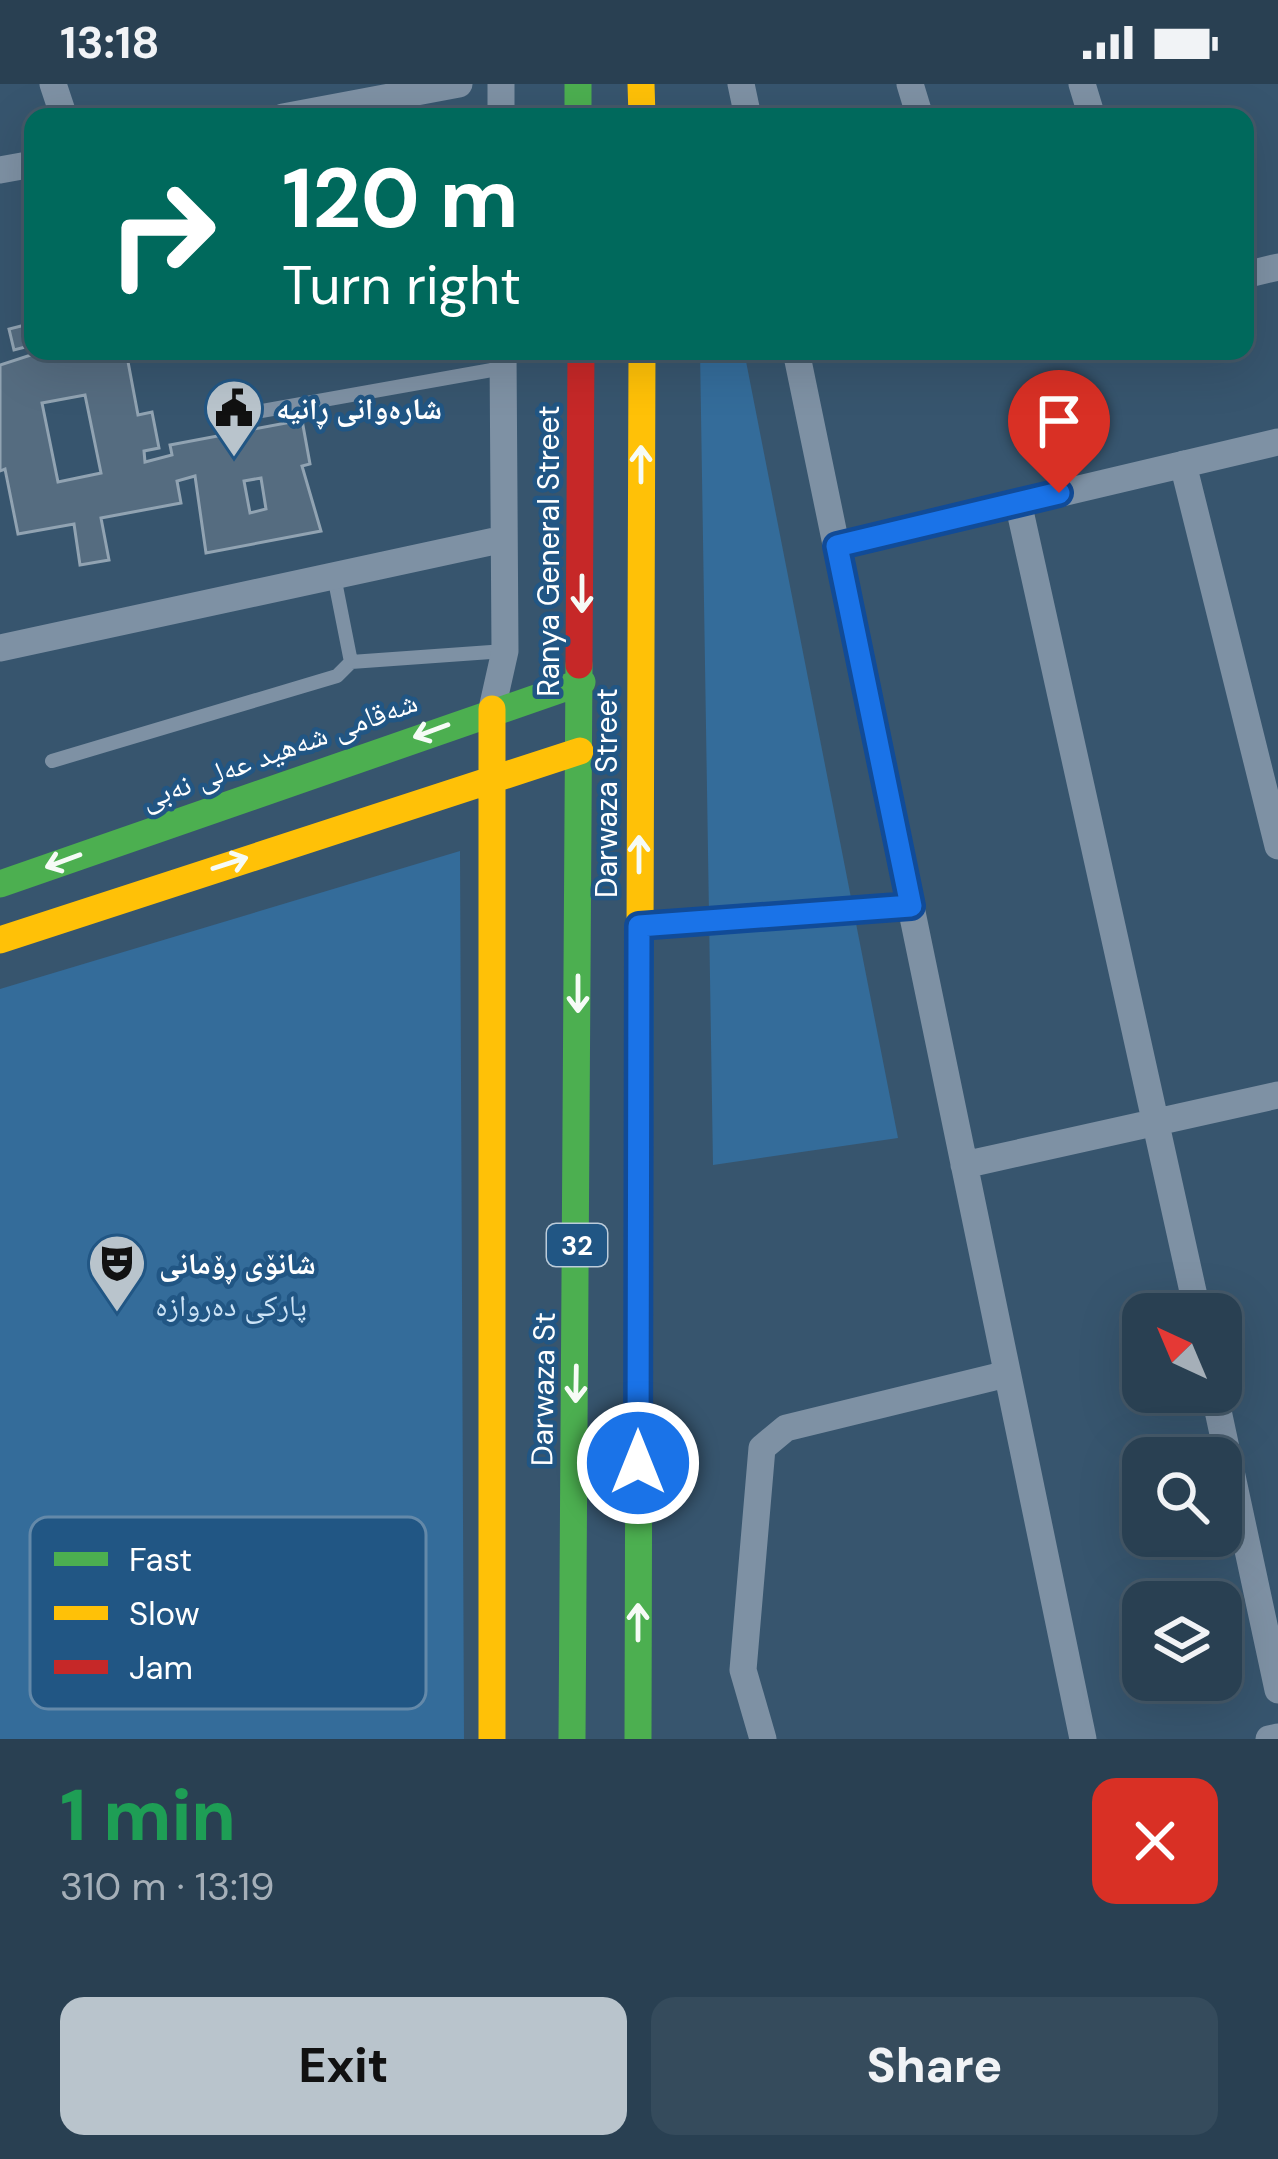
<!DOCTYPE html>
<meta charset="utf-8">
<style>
:root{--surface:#294052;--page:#354b5c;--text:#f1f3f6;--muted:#a5afb8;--line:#455969;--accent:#b9c4cc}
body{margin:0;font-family:"DM Sans","Noto Naskh Arabic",sans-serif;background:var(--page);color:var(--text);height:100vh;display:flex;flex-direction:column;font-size:45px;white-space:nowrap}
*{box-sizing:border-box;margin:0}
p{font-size:39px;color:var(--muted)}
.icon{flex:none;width:66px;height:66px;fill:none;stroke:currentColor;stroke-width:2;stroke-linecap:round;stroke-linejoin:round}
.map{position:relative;height:1655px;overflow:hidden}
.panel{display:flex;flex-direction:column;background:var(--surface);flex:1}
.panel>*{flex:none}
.banner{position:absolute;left:24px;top:24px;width:1230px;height:252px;border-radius:24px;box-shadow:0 12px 48px #0002,0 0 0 3px var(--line);background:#00695c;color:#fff;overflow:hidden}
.needle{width:78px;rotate:316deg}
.buttons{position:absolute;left:1122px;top:1209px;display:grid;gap:24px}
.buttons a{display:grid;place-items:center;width:120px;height:120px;border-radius:24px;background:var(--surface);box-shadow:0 12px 48px #0002,0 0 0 3px var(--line);font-size:60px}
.pin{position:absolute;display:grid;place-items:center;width:102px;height:102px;color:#fff;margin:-123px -51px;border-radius:50% 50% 50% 0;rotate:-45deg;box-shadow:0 0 12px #0007}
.pin .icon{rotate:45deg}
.me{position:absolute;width:132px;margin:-66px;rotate:0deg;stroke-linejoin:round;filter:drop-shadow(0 0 9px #0008)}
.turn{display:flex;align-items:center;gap:42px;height:252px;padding:0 60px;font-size:54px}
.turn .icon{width:156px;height:156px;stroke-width:2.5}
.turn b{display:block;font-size:84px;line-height:102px}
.round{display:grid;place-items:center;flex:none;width:126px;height:126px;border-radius:24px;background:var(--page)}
.overview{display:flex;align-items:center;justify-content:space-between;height:204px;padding:0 60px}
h1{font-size:72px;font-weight:800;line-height:90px;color:#1e9e55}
.cta{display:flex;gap:24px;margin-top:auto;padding:24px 60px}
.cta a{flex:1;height:138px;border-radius:24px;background:var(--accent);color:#111;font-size:48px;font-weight:800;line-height:138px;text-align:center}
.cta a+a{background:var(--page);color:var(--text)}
.status{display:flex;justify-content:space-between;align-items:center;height:84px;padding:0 60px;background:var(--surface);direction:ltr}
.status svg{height:33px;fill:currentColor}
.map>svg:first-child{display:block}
.green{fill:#346c9a}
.building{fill:#556c80;stroke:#91a3b2;stroke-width:3;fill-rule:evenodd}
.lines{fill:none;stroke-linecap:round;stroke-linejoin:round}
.lane{stroke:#7e91a4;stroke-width:14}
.street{stroke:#7e91a4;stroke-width:27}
.fast{stroke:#4caf50;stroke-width:27}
.slow{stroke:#ffc107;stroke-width:27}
.jam{stroke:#c62828;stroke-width:27}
.oneway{stroke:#f6fbf6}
.route-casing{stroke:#114b97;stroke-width:30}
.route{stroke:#1a73e8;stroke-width:21}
.labels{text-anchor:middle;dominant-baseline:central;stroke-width:9;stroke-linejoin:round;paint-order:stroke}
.shield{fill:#215684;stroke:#bcccda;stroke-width:3}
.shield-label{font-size:27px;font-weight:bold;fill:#fff}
.poi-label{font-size:30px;font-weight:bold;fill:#fff;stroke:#215684;text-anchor:start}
.street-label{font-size:30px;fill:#fff;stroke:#215684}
.park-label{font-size:30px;fill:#cde4f7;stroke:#215684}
.key{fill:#215684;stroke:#6489a9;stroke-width:3}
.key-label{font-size:33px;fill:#fff}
</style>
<div class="status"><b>13:18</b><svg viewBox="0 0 49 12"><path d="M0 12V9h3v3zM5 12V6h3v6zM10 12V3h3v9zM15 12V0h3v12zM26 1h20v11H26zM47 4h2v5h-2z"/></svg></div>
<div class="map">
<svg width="1278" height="1655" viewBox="0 0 1278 1655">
<rect width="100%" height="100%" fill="#37556e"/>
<!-- green -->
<path class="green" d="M700,267H744L898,1054L713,1081Z
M460,767L464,1655H0V905Z"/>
<!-- building -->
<path class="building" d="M33,239V261L14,266L9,245Z
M43,267H126L138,331L152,328L159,364L144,367L145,378L172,371L170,361L302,336L310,380L302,382L321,447L206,469L195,392L177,397L181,419L101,434L109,476L80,481L74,440L18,450L5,385L0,387V281ZM85,311L101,389L58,398L42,319ZM261,394L266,425L250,429L244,397Z"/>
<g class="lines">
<!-- lane -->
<path class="lane" d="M239,331L503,284
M351,578L505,567
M52,677L337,592L351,578L334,492"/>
<!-- street -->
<path class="street" d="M53,0L64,33
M501,0V33
M741,0L748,33
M910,0L920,33
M1082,0L1092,33
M283,33L459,0
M0,86L33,80
M1245,191L1278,183
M796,267L1083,1655
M1183,380L1278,762
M1018,418L1198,1230
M837,462L1278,358
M0,564L504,455
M492,625L505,567L503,267
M639,842L911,822
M964,1081L1278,1011
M1214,1308L1278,1606
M763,1655L743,1586L762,1364L786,1344L1007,1290
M1269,1655L1278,1653"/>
<!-- fast -->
<path class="fast" d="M578,0V33
M0,800L582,598
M572,1655L579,581
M638,1655L640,852"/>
<!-- slow -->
<path class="slow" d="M641,0L642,33
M492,625V1655
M640,852L642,267
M0,856L580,667"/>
<!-- jam -->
<path class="jam" d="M579,581L581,267"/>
</g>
<!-- one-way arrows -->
<defs><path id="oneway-shaft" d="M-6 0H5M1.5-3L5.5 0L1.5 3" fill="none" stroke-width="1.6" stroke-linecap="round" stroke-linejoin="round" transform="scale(3)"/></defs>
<g class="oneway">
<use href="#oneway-shaft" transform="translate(641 380) rotate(-90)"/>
<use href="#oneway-shaft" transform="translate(582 510) rotate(90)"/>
<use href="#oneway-shaft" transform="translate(431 647) rotate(160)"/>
<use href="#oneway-shaft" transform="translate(639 770) rotate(-90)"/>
<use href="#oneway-shaft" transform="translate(63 777) rotate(160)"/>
<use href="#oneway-shaft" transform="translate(230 779) rotate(-18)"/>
<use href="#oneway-shaft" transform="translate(578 910) rotate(90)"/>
<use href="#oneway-shaft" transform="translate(576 1300) rotate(91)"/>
<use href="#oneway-shaft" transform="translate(638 1538) rotate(-90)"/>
</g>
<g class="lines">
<defs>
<path id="route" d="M638,1379L639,842L911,822L837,462L1059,409"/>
</defs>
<!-- route casing -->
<use href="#route" class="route-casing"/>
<!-- route -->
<use href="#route" class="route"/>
</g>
<!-- icons -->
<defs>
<symbol id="civic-pin" viewBox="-11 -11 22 30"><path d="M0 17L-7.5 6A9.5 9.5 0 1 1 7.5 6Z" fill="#b9c4cc" stroke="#215684"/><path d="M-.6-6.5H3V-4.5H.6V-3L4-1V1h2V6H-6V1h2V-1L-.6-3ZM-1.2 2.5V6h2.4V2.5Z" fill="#111"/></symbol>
<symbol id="theatre-pin" viewBox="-11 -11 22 30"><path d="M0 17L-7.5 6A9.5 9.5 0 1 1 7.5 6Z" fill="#b9c4cc" stroke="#215684"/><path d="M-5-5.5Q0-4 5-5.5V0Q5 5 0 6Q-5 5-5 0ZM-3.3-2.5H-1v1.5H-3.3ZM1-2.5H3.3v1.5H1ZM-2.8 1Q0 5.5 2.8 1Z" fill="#111"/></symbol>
</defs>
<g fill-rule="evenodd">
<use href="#civic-pin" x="201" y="291" width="66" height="90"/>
<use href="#theatre-pin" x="84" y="1146" width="66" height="90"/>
</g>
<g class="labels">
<!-- shield labels -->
<rect class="shield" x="547" y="1140" width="60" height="42" rx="9"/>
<g class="shield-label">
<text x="577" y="1161">32</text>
</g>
<!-- poi labels -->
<g class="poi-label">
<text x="276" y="324">شارەوانی ڕانیە</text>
<text x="159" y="1179">شانۆی ڕۆمانی</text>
</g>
<!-- street labels -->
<g class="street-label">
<text transform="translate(548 467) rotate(-90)">Ranya General Street</text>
<text transform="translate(279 666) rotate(-20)">شەقامی شەهید عەلی نەبی</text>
<text transform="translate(606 709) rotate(-90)">Darwaza Street</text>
<text transform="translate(543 1305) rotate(-89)">Darwaza St</text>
</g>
<!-- park labels -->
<g class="park-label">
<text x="231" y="1221">پارکی دەروازە</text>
</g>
</g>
<!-- legend -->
<rect x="30" y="1433" width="396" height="192" rx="18" class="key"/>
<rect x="54" y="1468" width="54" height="14" fill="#4caf50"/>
<rect x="54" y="1522" width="54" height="14" fill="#ffc107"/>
<rect x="54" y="1576" width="54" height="14" fill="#c62828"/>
<g class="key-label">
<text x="129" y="1487">Fast</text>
<text x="129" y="1541">Slow</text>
<text x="129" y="1595">Jam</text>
</g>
</svg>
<div class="buttons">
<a><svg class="needle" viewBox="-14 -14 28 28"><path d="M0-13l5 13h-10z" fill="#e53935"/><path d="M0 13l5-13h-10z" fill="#a5afb8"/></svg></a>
<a><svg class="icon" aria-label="search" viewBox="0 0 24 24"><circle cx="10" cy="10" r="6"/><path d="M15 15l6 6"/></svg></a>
<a><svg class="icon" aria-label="layers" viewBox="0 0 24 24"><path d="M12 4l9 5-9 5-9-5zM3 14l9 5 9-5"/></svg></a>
</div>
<div class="pin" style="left:1059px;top:409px;background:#d93025"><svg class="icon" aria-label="arrive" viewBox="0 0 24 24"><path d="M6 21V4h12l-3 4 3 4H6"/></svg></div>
<svg class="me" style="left:638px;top:1379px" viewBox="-20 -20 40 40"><circle r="17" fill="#1a73e8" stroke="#fff" stroke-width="3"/><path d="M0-11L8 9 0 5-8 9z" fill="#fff"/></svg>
<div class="banner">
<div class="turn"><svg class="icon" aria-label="right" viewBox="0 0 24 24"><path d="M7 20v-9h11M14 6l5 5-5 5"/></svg><div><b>120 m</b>Turn right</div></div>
</div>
</div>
<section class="panel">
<div class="overview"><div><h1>1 min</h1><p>310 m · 13:19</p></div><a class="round" style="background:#d93025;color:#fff"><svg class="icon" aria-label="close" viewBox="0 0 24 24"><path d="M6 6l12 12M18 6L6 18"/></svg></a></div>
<div class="cta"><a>Exit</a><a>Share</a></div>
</section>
